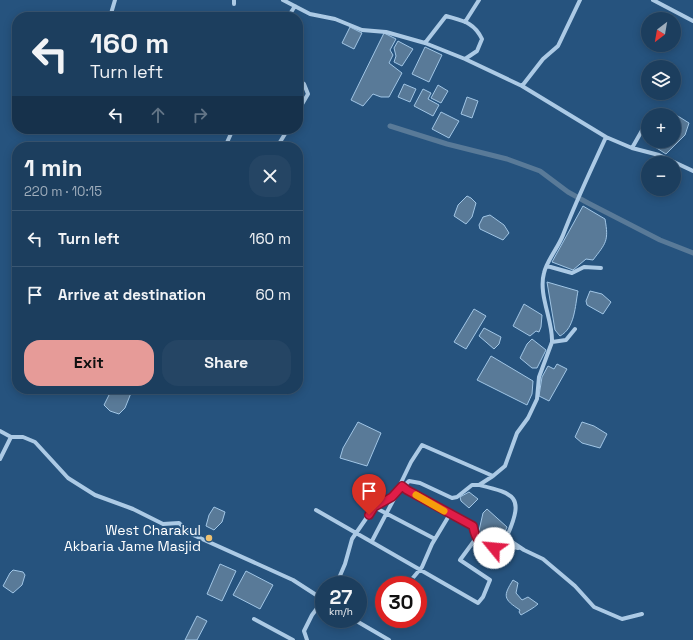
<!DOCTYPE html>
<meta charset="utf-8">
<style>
:root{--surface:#1c3e5e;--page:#254564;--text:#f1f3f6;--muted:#a0aebc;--line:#3a5773;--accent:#e69b98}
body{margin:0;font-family:"Space Grotesk",sans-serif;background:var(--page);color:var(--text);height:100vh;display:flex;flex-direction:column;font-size:15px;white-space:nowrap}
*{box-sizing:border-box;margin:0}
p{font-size:13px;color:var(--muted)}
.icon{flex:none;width:22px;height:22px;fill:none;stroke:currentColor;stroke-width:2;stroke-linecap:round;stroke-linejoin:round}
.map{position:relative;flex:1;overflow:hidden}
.drawer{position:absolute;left:12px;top:142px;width:291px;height:252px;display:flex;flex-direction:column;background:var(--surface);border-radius:16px;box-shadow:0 2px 10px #0003,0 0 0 1px var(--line)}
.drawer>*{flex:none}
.top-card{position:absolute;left:12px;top:12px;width:291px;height:122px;border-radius:16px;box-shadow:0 2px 10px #0003,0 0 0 1px var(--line);background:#1c3e5e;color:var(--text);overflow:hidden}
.needle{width:26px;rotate:211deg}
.buttons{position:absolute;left:641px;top:12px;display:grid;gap:8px}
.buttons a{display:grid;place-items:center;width:40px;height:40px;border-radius:50%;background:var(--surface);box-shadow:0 2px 10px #0003,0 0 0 1px var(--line);font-size:20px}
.speed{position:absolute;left:315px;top:576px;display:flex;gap:8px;font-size:20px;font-weight:700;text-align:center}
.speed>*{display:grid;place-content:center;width:52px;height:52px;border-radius:50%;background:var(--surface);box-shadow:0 2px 10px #0003,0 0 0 1px var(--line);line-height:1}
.speed small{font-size:10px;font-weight:400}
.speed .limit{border:6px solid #d22;background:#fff;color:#111}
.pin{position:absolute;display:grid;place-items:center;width:34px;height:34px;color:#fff;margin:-41px -17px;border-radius:50% 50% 50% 0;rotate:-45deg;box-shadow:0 0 4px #0007}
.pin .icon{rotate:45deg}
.me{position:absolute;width:44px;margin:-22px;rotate:298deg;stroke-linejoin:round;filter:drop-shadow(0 0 3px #0008)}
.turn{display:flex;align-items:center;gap:14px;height:84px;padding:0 12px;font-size:18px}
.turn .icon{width:52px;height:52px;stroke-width:2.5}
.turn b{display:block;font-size:28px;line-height:34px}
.lanes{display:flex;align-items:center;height:38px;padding:0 12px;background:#0003;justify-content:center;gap:20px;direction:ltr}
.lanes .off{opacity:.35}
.round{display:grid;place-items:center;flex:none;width:42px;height:42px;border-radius:16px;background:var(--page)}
.summary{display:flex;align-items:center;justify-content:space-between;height:68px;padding:0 12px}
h1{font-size:24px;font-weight:700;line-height:30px}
.cta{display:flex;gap:8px;margin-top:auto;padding:8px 12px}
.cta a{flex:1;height:46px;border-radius:16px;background:var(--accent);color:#111;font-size:16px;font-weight:700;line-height:46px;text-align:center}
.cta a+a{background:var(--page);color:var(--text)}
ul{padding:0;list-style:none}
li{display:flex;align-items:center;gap:12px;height:56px;padding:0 12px;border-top:1px solid var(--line)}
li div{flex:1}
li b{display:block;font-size:15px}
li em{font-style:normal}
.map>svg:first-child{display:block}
.water{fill:#597a98;stroke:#a1c6e6}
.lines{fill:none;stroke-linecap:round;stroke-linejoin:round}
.canal{stroke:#597a98;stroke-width:5}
.street{stroke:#accae5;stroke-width:4}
.route-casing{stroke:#92132f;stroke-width:10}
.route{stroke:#e11d48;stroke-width:7}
.slow{stroke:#f59e0b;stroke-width:7}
.poi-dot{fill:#eec171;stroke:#26537e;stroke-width:1.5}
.labels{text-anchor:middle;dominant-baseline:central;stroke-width:3.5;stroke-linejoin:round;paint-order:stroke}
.poi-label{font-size:14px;fill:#fff;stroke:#26537e;text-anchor:end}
</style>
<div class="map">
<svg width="693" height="640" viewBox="0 0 693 640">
<rect width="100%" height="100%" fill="#26537e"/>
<!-- water -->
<path class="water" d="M350,27L362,33L354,49L342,43Z
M384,33L396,39L390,50L393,55L389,63L402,73L389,97H381L373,94L363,106L351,100Z
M398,41L413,49L402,66L394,62L396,56L394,48Z
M425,47L442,55L429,82L412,74Z
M404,84L416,89L410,102L398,97Z
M438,85L448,91L441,103L431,98Z
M423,89L431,93L428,99L439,105L433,116L414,106Z
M467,97L478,101L472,118L461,114Z
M441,112L459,121L449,138L432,129Z
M673,113L689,123L685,135L666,154L655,147L657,141H674V115H670Z
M467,196L471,198L476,203L472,217L466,224L454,216L458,205Z
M583,206L605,219C609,241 606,243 593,260L586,259L573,270L552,262Z
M490,215L504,225L509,233L503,240L480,229L479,225L483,217Z
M547,282L578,291C575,306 575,328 560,336L555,330Z
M590,291L602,294L611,302L603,314L587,305L586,301Z
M524,304L542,315L541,327L539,332L536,331L530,336L513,326Z
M474,309L486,316L466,349L454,342Z
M484,328L501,337L499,344L494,349L479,336Z
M532,339L546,350L537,368H532L520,358L527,344Z
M491,356L533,381L532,394L527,405L477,380Z
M557,364L567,369L549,401L539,396L542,377L548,366L554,369Z
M112,389H126L131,393L125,408L119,414L110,411L104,405Z
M358,422L381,433L367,466L340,458L343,448Z
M582,422L594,426L607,434L600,448L582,443L575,437Z
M469,492L478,499L469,508L461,501L460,497Z
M214,507L225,512L222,522L214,530L206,526L209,515Z
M487,509L507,527L502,538L495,541L478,535L483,513Z
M220,564L236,571L222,601L207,594Z
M13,570L23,572L25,575L22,585L13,593L3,586L10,573Z
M246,571L273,585L260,609L233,595Z
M513,580L518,583L516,593L522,600L528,597L538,604C534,608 526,612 521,615L519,612L520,610C503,599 503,596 513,580Z
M197,616L207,621L197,640H185Z"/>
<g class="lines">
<!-- canal -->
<path class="canal" d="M390,126L447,144L507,159L540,171L568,192L588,203L660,240L693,253"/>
<!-- street -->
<path class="street" d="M234,0V4
M283,0L310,14L335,19L362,30L386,32L425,43L465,59L522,86L606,137
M653,0L693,21
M110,17L115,0
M288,17L295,6
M465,22L479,0
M425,43L446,16C463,21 474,22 482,39L477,51L465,59
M298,79L304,84L308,94L298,111
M522,86L543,59L558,46L580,0
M225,147L233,129
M277,147L288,129
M632,148L644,127
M547,266L572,273L584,267L601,268
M552,342C553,320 538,295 544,273C547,260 558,248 563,235C576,201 591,170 606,137L632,148L659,155L693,171
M0,431L11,437H23L35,442L68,478L95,495L133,509L163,524L179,523L191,534L293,580L324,600
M0,459L11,437
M479,485C515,494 524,496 508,534L512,542L524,550L543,559L575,586L594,607L622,619L642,614
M402,486L473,526C476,541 481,543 494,548L504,545L518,548
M398,489L411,462L422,445L493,476
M374,507L435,539
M316,510L478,603L483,597L490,580L460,560L474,541L479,542
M372,541L396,495
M336,585L345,564L352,539L374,507L393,497L409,481L420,483L452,498L457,497L472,485H479L493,476L505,466L517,433L528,418L537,399L539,377L552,342L566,340L575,329
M410,585L412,579L422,567L432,544L450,514
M254,619L293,640
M353,619L389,640
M307,640L304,631L312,615L324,599"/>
</g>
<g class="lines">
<defs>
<path id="route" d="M369,515L374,507L392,497L402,486L407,490L473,526C476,542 480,542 494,548"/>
</defs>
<!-- route casing -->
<use href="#route" class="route-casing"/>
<!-- route -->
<use href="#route" class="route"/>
<!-- slow -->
<path class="slow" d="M416,495L444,511"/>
</g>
<!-- markers -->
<circle class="poi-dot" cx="209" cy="538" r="4"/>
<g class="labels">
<!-- poi labels -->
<g class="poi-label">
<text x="201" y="530">West Charakul<tspan x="201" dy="16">Akbaria Jame Masjid</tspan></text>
</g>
</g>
</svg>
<div class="buttons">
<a><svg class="needle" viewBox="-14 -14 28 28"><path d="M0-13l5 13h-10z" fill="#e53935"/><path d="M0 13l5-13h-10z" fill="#a0aebc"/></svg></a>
<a><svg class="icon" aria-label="layers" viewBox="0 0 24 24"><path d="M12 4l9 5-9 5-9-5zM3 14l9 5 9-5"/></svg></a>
<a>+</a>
<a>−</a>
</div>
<div class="speed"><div>27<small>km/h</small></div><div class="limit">30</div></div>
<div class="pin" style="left:369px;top:515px;background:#d93025"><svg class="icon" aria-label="arrive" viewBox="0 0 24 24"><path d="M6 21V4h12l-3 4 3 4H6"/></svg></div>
<svg class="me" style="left:494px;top:548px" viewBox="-20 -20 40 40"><circle r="19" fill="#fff"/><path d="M0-13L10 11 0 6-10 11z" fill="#e11d48"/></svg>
<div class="top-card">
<div class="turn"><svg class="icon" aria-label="left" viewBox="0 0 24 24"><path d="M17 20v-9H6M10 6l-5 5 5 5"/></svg><div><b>160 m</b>Turn left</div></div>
<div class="lanes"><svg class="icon" aria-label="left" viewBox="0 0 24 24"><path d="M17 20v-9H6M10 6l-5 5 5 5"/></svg><svg class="icon off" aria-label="ahead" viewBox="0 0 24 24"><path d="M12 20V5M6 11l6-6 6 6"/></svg><svg class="icon off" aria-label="right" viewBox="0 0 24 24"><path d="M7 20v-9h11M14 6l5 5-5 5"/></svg></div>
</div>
<section class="drawer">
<div class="summary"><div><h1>1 min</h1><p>220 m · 10:15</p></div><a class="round"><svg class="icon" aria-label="close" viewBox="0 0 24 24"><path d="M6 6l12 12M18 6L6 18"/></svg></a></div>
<ul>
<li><svg class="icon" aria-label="left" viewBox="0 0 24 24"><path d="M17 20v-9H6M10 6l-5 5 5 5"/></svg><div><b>Turn left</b></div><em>160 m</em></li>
<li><svg class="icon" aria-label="arrive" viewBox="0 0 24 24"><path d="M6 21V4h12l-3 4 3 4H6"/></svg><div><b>Arrive at destination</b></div><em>60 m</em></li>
</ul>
<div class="cta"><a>Exit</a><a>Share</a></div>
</section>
</div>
